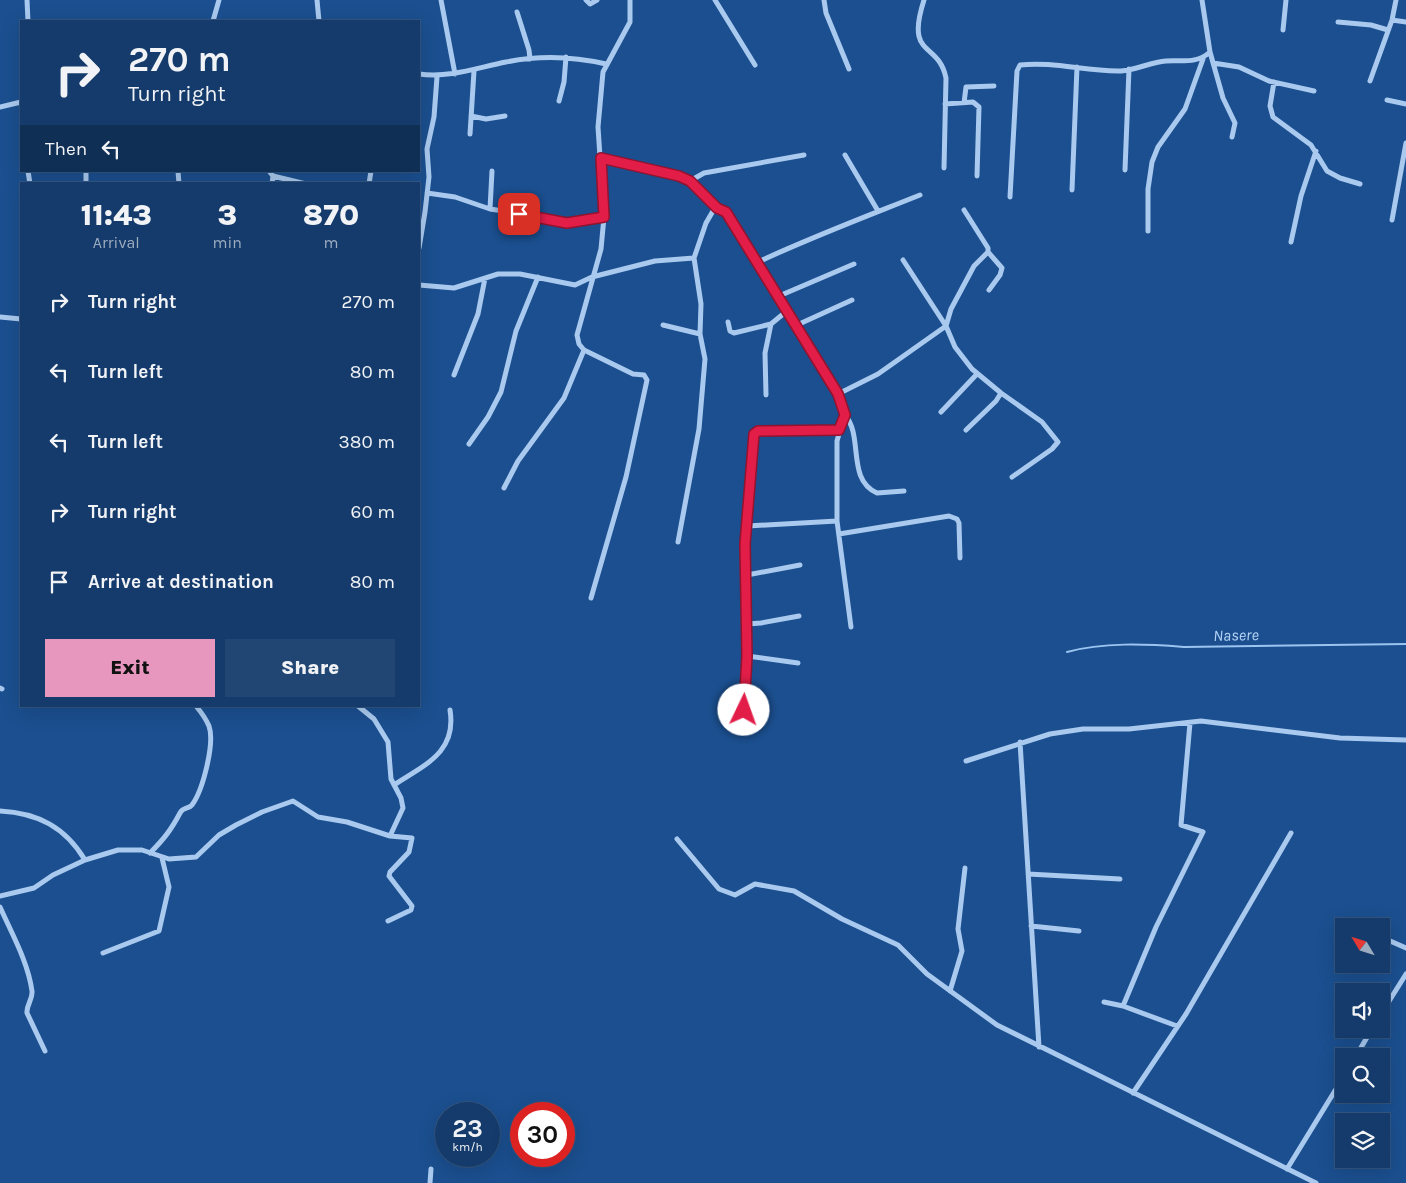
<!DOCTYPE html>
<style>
:root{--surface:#143b6b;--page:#214673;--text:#f1f3f6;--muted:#9dadc1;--line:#33557e;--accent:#e797bd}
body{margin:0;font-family:Karla,sans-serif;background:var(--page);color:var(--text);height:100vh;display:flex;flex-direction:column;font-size:19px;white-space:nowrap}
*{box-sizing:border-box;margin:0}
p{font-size:16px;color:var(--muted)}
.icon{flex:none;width:28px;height:28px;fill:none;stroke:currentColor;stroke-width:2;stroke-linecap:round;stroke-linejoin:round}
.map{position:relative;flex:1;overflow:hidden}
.side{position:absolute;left:20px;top:182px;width:400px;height:525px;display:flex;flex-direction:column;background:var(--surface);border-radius:0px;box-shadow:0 5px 20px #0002,0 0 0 1px var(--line)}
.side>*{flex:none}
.guide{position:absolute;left:20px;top:20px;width:400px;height:152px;border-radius:0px;box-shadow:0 5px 20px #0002,0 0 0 1px var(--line);background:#143b6b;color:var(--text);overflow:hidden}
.needle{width:32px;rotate:308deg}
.controls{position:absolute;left:1335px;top:918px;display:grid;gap:10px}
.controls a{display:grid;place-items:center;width:55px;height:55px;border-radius:0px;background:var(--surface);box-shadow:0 5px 20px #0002,0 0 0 1px var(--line);font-size:25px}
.speed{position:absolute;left:435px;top:1102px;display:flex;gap:10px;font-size:25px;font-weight:700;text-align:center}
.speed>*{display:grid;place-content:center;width:65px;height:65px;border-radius:50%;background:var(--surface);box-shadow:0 5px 20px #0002,0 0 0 1px var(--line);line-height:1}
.speed small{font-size:12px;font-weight:400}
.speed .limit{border:8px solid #d22;background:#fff;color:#111}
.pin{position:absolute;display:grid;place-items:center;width:42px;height:42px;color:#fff;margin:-21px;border-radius:10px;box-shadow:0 2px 8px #0006}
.me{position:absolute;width:55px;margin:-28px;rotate:3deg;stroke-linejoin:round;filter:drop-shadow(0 0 4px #0008)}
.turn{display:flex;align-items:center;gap:18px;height:105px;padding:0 25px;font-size:22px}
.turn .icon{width:65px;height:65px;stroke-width:2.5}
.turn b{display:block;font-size:35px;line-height:42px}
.then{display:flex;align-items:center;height:48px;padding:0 25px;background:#0003;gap:10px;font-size:19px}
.eta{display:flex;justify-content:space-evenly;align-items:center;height:85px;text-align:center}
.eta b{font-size:30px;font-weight:800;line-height:35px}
.button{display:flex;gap:10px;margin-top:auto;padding:10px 25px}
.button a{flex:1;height:58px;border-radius:0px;background:var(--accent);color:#111;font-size:20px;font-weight:800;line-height:58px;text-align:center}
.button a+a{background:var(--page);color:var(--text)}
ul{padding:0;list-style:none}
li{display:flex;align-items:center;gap:15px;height:70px;padding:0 25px}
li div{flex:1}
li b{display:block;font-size:19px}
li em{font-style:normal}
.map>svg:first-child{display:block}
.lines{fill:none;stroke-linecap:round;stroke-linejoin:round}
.stream{stroke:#9cc4f0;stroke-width:2}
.street{stroke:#a9c9ee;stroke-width:5}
.route-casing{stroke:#92132f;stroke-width:12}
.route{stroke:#e11d48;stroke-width:9}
.labels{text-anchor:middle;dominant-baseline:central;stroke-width:5;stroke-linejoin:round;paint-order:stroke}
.water-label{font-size:16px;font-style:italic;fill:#b5d3f5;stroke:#1b4f8f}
</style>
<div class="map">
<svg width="1406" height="1183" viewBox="0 0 1406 1183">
<rect width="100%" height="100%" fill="#1b4f8f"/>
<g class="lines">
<!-- stream -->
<path class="stream" d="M1067,652C1103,642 1146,644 1184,647L1406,644"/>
<!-- street -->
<path class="street" d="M27,0L28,21
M317,0L319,21
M441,0L455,74
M586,0L590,4L597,0
M715,0L755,65
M824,0L826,13L849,69
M924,0C905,59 938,40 946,78L944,168
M1202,0L1210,52L1223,98L1235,123L1232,137
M517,12L529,50L530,59
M1392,20L1406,22
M213,21L219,0
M1338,22L1371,25L1388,30
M1283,30L1286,0
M1213,63L1239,67L1269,81L1314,91
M419,74C450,78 476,68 506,62C540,55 572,56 606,64
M1370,81L1392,20L1396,0
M1274,82L1270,106L1273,117L1311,145L1327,171L1340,178L1360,184
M1387,100L1406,104
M559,101L564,82L566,57
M964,103L966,87L994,86
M945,104L973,102L979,107L977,176
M0,107L21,102
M471,116L486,119L505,116
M470,134L474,71
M845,155L878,211
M601,158L679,176L690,181L717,208
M1125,170L1129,69
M28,171L30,184
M86,171V184
M178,171L179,184
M269,171L273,176L272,184
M273,176L306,184
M690,181L704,173L804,155
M369,184L371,171
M1072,190L1077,67
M427,193L455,197L490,209L529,215L551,222L567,223L604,217
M1010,197L1017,71L1020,65C1054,61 1087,72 1121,71C1136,70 1151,62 1166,61C1182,60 1197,64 1210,52
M490,209L492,171
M1392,220L1406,143
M1148,231V189L1152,162L1158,147L1185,109L1203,59
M1291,242L1301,196L1316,151
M419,248L425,212L429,177L427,149L434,117L437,77
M988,252L1002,268L1000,275L989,290
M903,260L946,326L955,347L972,369L1001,393L1042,422L1058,442L1052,449L1012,477
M756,263C809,238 865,217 920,195
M419,285L454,288L498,274H520L575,285L592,277L655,261L694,258
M779,296L854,264
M0,317L21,319
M728,322L730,331L734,333L771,324L788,310
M663,325L700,334
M797,325L852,300
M454,375L478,314L485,278
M838,394L878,374L946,326L951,309L974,266L988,252V248L964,210
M766,395L765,353L771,324
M941,412L977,374
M845,415C864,437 846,479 877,493L904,491
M966,430L996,401L1001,393
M469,444L488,417L501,392L516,331L538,277
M504,488L518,461L564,398L584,350
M748,526L837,521
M839,534L949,516L957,519L959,523L960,558
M678,542L699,429L705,359L700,334L701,304L694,258L706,223L713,211L720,208L726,212L752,257L797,325L838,394L845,412L837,441V521L851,627
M747,575L800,565
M591,598L626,477L647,380L644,375L633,374L584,350L579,344L577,335L601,249L604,217L598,127L603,72L630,22V0
M747,624L761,623L799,616
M747,656L798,663
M0,688L2,689
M358,706L374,719L388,742L391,779L401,798L403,808L390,836
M744,710L747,656L745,544L754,434L758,431H839
M1020,742L1039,1047
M966,761L1050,734L1083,729H1129L1201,721L1340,738L1406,740
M394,785C424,765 457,753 450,710
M0,811C38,813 65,827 85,860
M677,839L719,889L735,895L755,884L794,891L842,919L898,945L927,974L997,1025L1316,1183
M150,853C164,839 171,830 180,813C183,807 189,809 192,805C203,790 215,743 209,726C206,719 201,712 196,706
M1028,874L1120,879
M0,896L34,888L53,875L85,860L118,850H142L169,859L196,857L219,835L236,825L262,812L293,801L318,817L347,822L390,836L412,838L409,852L390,872L389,876L412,906L411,910L388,921
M0,907C12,934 28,962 32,991C33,1000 26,1005 27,1013L45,1051
M1031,926L1079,931
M1381,937L1406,948
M103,953L159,931L169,887L162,858
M950,991L962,951L958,929L965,868
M1104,1002L1123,1006L1177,1026
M1123,1006L1156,927L1203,832L1181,825L1190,723
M1381,1014L1406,974
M1356,1056L1372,1029
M1133,1093L1186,1014L1291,833
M1287,1169L1344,1076
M430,1183L431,1169"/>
</g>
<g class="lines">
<defs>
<path id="route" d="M519,214L567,223L604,217L601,158L679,176L690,181L717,208L726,212L838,394L845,415L839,430L758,431L754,434L745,544L747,656L744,710"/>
</defs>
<!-- route casing -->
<use href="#route" class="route-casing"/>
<!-- route -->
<use href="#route" class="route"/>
</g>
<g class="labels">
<!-- water labels -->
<g class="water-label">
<text transform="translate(1236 635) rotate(-1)">Nasere</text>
</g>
</g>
</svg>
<div class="controls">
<a><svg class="needle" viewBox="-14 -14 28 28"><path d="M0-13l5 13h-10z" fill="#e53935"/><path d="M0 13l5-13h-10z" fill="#9dadc1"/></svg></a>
<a><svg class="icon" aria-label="sound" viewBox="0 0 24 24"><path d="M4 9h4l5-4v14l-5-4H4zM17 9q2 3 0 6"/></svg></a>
<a><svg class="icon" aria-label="search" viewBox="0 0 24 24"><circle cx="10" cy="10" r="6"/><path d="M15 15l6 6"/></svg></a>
<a><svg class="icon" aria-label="layers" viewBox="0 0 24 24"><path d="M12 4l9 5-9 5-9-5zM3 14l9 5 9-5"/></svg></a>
</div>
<div class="speed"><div>23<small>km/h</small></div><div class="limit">30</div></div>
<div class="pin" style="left:519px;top:214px;background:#d93025"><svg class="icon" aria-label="arrive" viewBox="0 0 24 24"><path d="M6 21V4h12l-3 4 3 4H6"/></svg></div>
<svg class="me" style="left:744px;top:710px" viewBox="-20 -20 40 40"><circle r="19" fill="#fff"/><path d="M0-13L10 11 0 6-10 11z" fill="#e11d48"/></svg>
<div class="guide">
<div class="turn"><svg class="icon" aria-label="right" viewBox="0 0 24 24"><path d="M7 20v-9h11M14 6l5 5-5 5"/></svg><div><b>270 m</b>Turn right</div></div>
<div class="then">Then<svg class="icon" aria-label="left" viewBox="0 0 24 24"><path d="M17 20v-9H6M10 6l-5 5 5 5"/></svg></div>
</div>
<section class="side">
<div class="eta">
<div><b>11:43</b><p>Arrival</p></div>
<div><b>3</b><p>min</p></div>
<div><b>870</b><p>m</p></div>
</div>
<ul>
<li><svg class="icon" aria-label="right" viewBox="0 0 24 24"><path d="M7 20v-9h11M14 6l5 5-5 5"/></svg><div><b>Turn right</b></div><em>270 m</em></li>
<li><svg class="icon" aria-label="left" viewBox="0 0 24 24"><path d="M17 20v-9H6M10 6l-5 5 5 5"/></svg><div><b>Turn left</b></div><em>80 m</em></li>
<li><svg class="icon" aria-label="left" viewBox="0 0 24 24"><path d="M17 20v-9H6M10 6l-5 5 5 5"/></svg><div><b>Turn left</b></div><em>380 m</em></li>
<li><svg class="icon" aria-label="right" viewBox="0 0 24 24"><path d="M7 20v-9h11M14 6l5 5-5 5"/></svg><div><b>Turn right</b></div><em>60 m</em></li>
<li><svg class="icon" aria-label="arrive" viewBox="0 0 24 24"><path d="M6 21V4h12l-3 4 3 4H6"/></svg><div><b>Arrive at destination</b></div><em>80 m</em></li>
</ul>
<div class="button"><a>Exit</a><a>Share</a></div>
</section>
</div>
